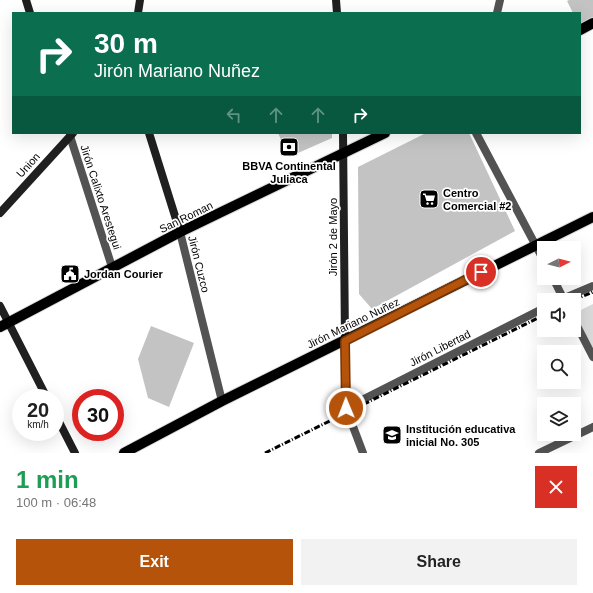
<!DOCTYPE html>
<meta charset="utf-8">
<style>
:root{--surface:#fff;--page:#f2f2f2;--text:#222;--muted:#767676;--accent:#b45309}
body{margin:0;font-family:Arial,sans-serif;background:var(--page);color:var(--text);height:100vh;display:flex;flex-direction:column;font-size:15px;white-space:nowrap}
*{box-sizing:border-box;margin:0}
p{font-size:13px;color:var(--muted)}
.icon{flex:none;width:22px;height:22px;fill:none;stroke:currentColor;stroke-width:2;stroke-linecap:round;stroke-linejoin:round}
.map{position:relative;height:453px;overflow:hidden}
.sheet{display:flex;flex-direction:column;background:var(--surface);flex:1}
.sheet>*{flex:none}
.guide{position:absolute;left:12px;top:12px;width:569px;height:122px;border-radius:0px;box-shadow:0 4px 16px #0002;background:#0b6e4f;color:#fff;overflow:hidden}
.needle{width:26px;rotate:84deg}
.tools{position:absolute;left:537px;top:241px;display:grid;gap:8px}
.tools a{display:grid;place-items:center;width:44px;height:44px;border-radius:0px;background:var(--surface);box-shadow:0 4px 16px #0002;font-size:20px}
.speed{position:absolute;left:12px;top:389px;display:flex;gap:8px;font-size:20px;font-weight:700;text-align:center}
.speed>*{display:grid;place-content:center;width:52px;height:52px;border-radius:50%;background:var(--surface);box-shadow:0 4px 16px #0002;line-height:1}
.speed small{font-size:10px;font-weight:400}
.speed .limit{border:6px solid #d22;background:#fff;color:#111}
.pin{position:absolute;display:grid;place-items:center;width:34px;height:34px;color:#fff;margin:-17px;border:2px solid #fff;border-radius:50%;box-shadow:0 1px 4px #0007}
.me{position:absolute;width:44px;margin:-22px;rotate:359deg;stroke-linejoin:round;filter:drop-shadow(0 0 3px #0008)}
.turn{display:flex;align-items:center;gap:14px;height:84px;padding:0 16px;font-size:18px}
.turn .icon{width:52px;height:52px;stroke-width:2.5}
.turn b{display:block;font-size:28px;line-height:34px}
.lanes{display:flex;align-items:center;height:38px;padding:0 16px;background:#0003;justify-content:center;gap:20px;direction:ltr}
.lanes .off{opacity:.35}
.round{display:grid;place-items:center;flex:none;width:42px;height:42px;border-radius:0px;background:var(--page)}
.overview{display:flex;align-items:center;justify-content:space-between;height:68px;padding:0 16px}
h1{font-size:24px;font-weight:600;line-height:30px;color:#1e9e55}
.cta{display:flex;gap:8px;margin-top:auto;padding:8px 16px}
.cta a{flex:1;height:46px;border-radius:0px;background:var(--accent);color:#fff;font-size:16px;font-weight:600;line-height:46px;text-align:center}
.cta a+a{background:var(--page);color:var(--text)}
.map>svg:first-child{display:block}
.green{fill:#dadada}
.building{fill:#c3c3c3}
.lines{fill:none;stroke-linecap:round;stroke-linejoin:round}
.primary-casing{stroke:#dbdbdb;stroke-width:12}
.street{stroke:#535353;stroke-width:8}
.secondary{stroke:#202020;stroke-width:8}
.primary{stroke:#000;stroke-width:10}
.rail{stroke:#000;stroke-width:3;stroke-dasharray:6 2 1 2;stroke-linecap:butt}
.route-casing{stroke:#753606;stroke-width:10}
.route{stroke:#b45309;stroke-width:7}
.labels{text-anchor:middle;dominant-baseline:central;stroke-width:3.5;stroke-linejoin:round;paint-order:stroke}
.street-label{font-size:11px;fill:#000;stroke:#fff}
.poi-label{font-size:11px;font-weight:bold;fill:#000;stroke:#fff;text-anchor:start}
</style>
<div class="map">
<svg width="593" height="453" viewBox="0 0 593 453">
<rect width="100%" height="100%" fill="#fff"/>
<!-- green -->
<path class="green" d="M593,304V350L575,313Z"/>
<!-- building -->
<path class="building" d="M569,0H593V18L580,24V13H573L567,1Z
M278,133H332V138L289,157Z
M426,133H469L515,231L372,309L359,294L358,167Z
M151,326L194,343L169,407L148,398L138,359Z"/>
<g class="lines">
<defs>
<path id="primary" d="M580,30L593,23
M0,327L180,232L385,133
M124,453L222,401L593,217"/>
</defs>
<!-- primary casing -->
<use href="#primary" class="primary-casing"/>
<!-- street -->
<path class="street" d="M497,13L500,0
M476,133L544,261
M70,136L112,267
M180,232L222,401
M553,278L564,300
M560,300L593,286
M574,320L593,357
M345,341L346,408L363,453
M346,408L544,308
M539,453L593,427"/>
<!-- secondary -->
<path class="secondary" d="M26,0L30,13
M336,0L337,13
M138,13L140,0
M149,133L180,232
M343,133L345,341
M0,213L73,133
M0,306L47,398
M55,414L75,453"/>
<!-- primary -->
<use href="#primary" class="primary"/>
<!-- rail -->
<path class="rail" d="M574,300L593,292
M265,453L544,315"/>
</g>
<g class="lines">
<defs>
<path id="route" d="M346,408L345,341L481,272"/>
</defs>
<!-- route casing -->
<use href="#route" class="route-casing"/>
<!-- route -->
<use href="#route" class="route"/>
</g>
<!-- icons -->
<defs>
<symbol id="bank-square" viewBox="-11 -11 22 22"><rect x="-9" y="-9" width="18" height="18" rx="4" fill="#000" stroke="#fff"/><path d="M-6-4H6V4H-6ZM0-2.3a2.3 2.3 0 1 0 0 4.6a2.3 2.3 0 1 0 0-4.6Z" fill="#fff"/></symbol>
<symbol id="supermarket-square" viewBox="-11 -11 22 22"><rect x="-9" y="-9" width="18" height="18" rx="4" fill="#000" stroke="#fff"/><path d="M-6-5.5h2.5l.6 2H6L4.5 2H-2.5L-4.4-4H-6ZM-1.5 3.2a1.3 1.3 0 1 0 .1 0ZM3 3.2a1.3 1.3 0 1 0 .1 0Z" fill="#fff"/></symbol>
<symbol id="civic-square" viewBox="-11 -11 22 22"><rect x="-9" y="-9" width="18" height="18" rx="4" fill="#000" stroke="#fff"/><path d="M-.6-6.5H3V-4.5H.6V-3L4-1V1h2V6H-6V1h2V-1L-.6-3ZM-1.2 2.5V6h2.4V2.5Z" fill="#fff"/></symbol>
<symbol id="school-square" viewBox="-11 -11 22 22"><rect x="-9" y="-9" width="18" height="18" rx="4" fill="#000" stroke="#fff"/><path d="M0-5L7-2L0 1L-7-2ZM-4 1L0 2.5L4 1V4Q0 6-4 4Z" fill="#fff"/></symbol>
</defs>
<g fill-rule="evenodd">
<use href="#bank-square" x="278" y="136" width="22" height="22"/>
<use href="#supermarket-square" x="418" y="188" width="22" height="22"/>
<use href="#civic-square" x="59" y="263" width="22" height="22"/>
<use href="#school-square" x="381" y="424" width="22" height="22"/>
</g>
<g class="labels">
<!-- street labels -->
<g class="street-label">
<text transform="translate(28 165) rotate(-48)">Union</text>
<text transform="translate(101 197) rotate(72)">Jirón Calixto Arestegui</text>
<text transform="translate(186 217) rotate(-26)">San Roman</text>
<text transform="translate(333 237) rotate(-90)">Jirón 2 de Mayo</text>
<text transform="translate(199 264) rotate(76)">Jirón Cuzco</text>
<text transform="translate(353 323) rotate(-26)">Jirón Mariano Nuñez</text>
<text transform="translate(440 348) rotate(-27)">Jirón Libertad</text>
</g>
<!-- poi labels -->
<g class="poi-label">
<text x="289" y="166" text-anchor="middle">BBVA Continental<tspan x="289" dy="13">Juliaca</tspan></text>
<text x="443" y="193">Centro<tspan x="443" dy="13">Comercial #2</tspan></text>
<text x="84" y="274">Jordan Courier</text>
<text x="406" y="429">Institución educativa<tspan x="406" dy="13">inicial No. 305</tspan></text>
</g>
</g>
</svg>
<div class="tools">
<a><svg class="needle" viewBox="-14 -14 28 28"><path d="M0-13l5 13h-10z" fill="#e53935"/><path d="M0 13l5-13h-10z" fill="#767676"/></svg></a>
<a><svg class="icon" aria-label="sound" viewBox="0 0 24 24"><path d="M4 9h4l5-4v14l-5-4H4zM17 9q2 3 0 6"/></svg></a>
<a><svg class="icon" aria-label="search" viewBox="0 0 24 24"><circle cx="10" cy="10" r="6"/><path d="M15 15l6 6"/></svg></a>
<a><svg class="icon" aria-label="layers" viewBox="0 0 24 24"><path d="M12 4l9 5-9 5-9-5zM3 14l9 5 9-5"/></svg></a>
</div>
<div class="speed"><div>20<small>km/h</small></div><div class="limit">30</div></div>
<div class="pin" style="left:481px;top:272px;background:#d93025"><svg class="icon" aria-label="arrive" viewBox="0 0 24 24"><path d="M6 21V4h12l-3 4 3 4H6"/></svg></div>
<svg class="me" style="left:346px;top:408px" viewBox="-20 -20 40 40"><circle r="17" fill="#b45309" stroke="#fff" stroke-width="3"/><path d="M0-11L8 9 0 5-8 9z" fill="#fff"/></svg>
<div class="guide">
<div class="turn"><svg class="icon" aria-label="right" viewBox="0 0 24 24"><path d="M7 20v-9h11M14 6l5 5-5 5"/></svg><div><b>30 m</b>Jirón Mariano Nuñez</div></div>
<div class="lanes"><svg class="icon off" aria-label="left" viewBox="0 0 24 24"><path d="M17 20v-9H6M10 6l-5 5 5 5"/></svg><svg class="icon off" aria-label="ahead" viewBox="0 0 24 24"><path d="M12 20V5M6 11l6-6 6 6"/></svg><svg class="icon off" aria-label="ahead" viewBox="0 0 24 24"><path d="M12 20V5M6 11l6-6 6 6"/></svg><svg class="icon" aria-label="right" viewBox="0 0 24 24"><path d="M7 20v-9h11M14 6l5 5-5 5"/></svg></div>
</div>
</div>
<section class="sheet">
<div class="overview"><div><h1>1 min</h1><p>100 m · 06:48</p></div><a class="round" style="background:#d93025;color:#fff"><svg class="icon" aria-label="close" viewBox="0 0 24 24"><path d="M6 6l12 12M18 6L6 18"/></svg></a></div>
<div class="cta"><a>Exit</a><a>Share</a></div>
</section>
